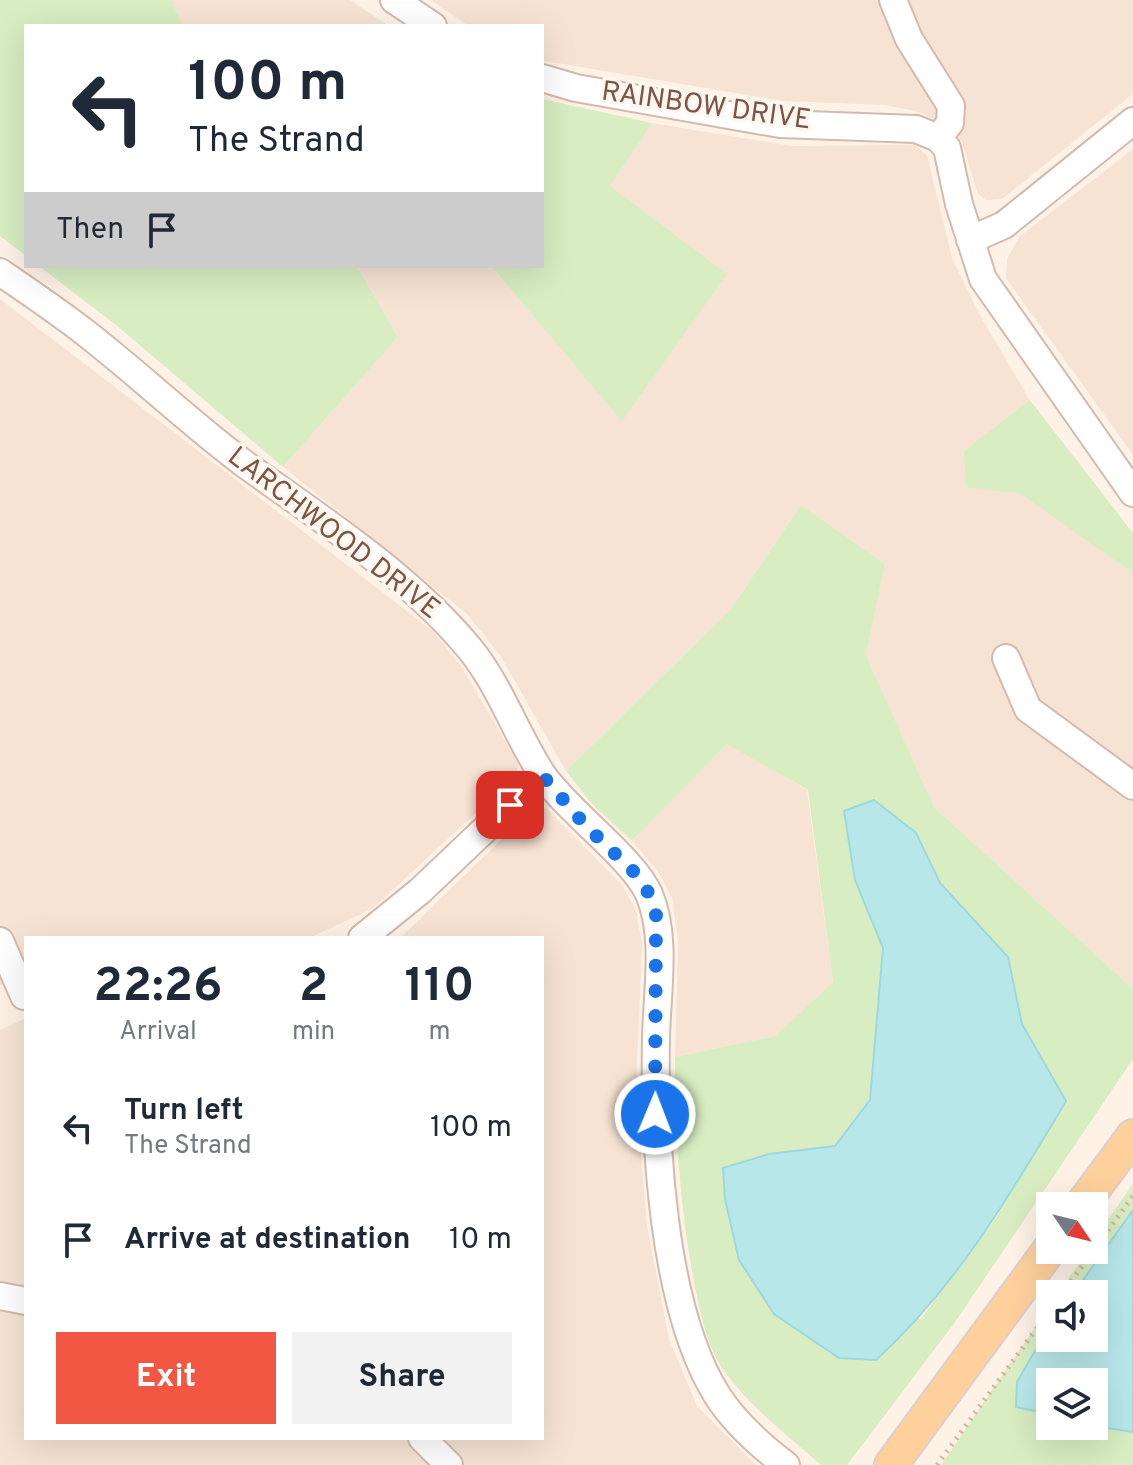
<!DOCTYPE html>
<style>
:root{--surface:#fff;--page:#f2f2f3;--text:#1f2937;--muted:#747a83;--accent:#f15742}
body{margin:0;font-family:Overpass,sans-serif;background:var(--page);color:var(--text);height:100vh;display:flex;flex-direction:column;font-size:30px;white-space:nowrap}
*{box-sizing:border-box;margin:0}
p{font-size:26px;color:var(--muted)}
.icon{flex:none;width:44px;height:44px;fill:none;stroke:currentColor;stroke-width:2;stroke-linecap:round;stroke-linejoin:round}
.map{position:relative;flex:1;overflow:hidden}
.drawer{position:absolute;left:24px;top:936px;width:520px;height:504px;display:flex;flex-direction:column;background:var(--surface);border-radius:0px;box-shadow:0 8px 32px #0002}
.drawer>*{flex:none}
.banner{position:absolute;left:24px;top:24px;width:520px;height:244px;border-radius:0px;box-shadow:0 8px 32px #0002;background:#fff;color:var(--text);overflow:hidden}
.needle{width:52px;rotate:125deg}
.fabs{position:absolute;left:1036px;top:1192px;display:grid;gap:16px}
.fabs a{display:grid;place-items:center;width:72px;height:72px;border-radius:0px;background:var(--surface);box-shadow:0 8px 32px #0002;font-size:40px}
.pin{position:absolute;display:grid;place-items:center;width:68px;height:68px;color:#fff;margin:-34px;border-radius:16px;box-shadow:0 4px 12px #0006}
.me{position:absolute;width:88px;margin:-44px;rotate:1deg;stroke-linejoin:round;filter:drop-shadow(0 0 6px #0008)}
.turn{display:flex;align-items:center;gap:28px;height:168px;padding:0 32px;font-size:36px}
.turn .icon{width:104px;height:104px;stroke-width:2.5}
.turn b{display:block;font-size:56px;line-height:68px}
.then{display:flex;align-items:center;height:76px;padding:0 32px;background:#0003;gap:16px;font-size:30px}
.eta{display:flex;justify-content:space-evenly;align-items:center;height:136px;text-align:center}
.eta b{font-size:48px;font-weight:700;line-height:56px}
.cta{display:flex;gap:16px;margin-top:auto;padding:16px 32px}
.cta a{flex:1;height:92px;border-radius:0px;background:var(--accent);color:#fff;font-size:32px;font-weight:700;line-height:92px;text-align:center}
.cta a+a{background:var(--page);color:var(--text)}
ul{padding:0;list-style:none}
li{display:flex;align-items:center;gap:24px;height:112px;padding:0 32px}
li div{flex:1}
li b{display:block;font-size:30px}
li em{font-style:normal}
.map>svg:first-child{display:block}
.residential{fill:#f6e3d3}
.green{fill:#d8edc2;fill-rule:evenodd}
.water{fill:#b8e7ea;stroke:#9dd9dc;stroke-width:2}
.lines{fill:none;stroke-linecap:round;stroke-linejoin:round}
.minor-casing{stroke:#d4baad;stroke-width:30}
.major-casing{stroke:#dacfcc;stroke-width:36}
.path{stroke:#dbaf9d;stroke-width:5;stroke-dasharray:2 6;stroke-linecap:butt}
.minor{stroke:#fff;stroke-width:26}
.major{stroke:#ffd09c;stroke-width:32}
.route{stroke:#1a73e8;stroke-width:14;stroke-dasharray:0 25.2}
.labels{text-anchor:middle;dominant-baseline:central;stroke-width:7;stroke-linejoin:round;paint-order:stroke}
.street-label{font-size:28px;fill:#7a5548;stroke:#fff6ee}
</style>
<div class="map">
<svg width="1133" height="1465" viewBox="0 0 1133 1465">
<rect width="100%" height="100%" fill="#fef2e6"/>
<!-- residential -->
<path class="residential" d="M171,0H350L389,26H183Z
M431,0H1133V94L1002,199L986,200L978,194L962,142L937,121L919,112L886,105L784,101L545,61L542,60V26H469Z
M652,123L792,146L914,145L927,155L952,258L978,312L1030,400L965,451L1133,573V989L934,807L866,655L885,564L801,505L731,609L566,771L500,655L467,614L283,467L398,337L357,266H491L622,420L609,186Z
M1133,149V455L1006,278L1007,259L1019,237Z
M0,299L433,631L463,669L518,763L516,776L372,909L309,938H26V976L0,985Z
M727,743L807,790L833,982L775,1036L675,1057L678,941L672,898L659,873L632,841Z
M534,808H546L622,885L636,910L642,943L636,1090L647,1226L669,1339L697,1406L756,1465H0V1030L26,1018V1438H542V938H400Z"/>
<!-- green -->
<path class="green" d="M0,0H171L183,26H26V256L0,236Z
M542,99L652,123L610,186L727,274L622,421L491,266H542Z
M39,266H357L398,337L283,467L116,325Z
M1030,400L1133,533V573L1021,494L966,487L964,451Z
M801,505L885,564L866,655L934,807L1133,989V1059L953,1325L847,1465H821C788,1436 751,1408 725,1372C707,1348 701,1315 695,1287C680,1210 675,1135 675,1057L775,1036L833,982L808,790L727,744L632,841L592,804L566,771L731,609ZM916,833L940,883L1008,957L1022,1024L1066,1101L994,1221L920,1320L769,1154L835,1146L870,1100L883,948L874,921Z
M1133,1183V1465H941L1050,1305V1338H1094V1294H1058L1088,1250H1094V1241ZM1050,1382H1094V1426H1050Z"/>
<!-- water -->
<path class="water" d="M874,800L916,833L940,883L1008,957L1022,1024L1066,1101C1010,1195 957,1286 876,1360L839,1358L774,1314L739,1260L725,1199L723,1168L769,1154L835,1146L870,1100L883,948L855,880L844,811Z
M1133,1210V1432L1093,1426L1094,1382H1050V1420L1044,1413L1016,1407L1017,1382L1050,1325V1338H1094V1294H1073Z"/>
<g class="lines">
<defs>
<path id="minor" d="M394,0L433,26
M893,0L909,39L951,106L950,123L938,138
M542,78L576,88L780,124L916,129L938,138L947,148L959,204L983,279L1133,493
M970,240L1004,225L1133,121
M0,272C29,292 59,312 87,334C141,376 191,424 246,465C321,519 411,577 470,649C500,686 516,734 542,774C568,812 633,858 649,894C667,936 657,992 656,1037C654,1139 662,1307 717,1395C734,1422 761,1446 786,1465
M1006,658L1028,709L1133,786
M362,938L420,891L542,775
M0,941L24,996
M0,1296L26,1301
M422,1438L449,1465"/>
<path id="major" d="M1081,1206L1133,1136
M891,1465L1050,1249"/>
</defs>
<!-- minor casing -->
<use href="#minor" class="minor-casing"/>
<!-- major casing -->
<use href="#major" class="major-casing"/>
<!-- path -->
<path class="path" d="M1094,1250L1133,1196
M1062,1294L1094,1250
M937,1465L1050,1310"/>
<!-- minor -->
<use href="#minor" class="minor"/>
<!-- major -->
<use href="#major" class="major"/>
</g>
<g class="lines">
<!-- route -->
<path class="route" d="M510,805L542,775L585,825L634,872L647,890L656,915L655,1114"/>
</g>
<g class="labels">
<!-- street labels -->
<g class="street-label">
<text transform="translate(706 107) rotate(8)">RAINBOW DRIVE</text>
<text transform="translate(333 534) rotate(38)">LARCHWOOD DRIVE</text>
</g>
</g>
</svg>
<div class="fabs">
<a><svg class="needle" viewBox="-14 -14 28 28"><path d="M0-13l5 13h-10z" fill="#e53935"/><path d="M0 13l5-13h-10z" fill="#747a83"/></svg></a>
<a><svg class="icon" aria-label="sound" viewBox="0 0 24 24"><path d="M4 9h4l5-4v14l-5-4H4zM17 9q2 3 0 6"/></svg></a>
<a><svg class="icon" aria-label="layers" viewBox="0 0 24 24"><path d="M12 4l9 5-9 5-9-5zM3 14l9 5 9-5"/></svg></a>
</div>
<div class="pin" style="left:510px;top:805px;background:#d93025"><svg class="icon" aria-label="arrive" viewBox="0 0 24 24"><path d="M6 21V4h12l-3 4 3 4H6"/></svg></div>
<svg class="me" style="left:655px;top:1114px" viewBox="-20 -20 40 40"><circle r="17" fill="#1a73e8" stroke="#fff" stroke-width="3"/><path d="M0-11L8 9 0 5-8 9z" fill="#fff"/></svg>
<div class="banner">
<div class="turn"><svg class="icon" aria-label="left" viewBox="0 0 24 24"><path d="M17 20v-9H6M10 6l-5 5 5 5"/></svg><div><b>100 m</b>The Strand</div></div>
<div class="then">Then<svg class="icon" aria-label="arrive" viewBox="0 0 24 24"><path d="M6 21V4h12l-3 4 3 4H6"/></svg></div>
</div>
<section class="drawer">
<div class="eta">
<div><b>22:26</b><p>Arrival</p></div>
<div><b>2</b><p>min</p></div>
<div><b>110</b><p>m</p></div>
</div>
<ul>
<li><svg class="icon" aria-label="left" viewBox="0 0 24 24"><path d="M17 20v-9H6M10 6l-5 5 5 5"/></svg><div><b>Turn left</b><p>The Strand</p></div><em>100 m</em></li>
<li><svg class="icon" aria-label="arrive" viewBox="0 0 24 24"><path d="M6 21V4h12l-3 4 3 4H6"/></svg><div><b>Arrive at destination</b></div><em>10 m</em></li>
</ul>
<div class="cta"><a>Exit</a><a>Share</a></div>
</section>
</div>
